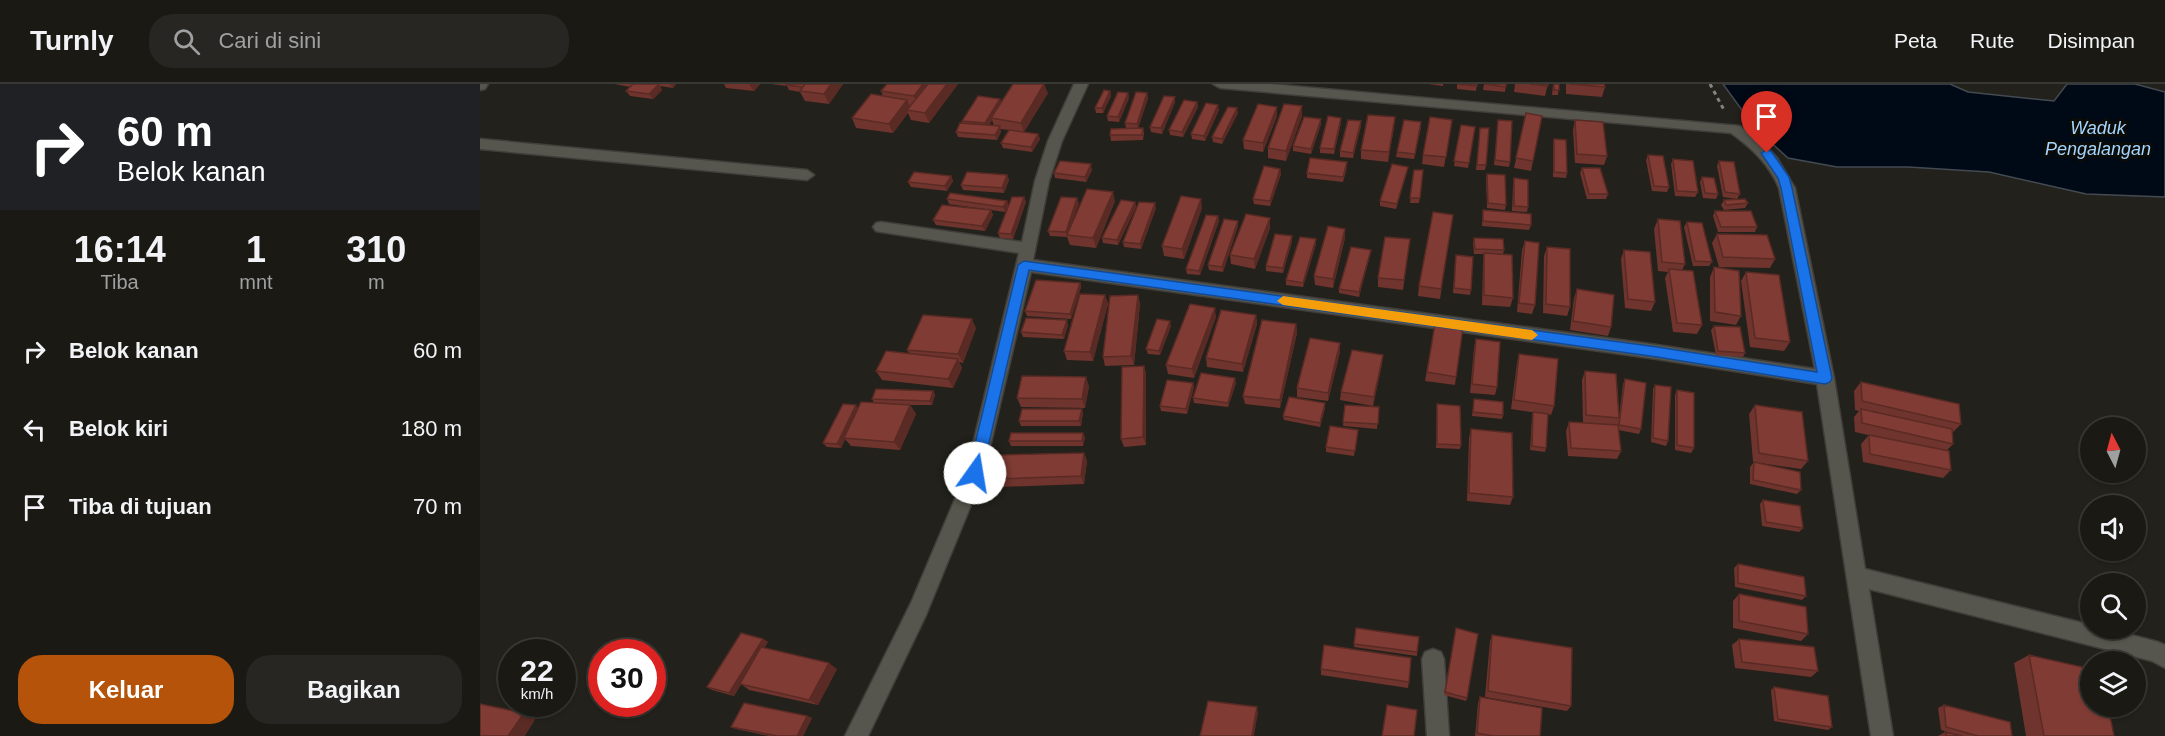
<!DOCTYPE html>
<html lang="id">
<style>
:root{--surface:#1a1914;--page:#272622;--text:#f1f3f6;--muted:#9fa0a0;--line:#383834;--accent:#b45309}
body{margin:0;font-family:Helvetica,sans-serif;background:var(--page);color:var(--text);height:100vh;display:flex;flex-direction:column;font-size:22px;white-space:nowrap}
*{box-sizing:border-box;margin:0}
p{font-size:20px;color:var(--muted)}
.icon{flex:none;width:33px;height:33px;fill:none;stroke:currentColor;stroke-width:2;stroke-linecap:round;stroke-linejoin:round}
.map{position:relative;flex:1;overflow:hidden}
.sheet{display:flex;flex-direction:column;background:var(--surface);width:480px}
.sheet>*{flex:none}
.banner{background:#202124;color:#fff;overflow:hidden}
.needle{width:39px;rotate:354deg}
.controls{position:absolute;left:1600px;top:333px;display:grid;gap:12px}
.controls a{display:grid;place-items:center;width:66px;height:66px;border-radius:50%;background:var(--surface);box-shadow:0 2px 4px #0004,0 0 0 2px var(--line);font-size:30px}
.speed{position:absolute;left:18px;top:555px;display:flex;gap:12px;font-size:30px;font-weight:700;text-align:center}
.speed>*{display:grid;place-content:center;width:78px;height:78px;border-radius:50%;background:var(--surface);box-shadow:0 2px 4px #0004,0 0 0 2px var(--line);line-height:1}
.speed small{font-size:15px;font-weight:400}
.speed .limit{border:9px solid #d22;background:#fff;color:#111}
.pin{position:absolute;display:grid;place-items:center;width:51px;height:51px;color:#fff;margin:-62px -26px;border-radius:50% 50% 50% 0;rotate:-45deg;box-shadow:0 0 6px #0007}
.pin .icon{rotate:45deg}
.me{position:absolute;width:66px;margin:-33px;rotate:13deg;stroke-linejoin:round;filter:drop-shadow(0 0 4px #0008)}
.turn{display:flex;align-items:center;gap:21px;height:126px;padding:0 18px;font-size:27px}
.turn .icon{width:78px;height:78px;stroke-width:2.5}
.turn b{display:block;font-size:42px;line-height:51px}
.eta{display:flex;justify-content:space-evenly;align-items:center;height:102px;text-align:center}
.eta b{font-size:36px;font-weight:800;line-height:42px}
.button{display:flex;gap:12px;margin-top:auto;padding:12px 18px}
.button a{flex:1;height:69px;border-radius:24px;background:var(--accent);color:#fff;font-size:24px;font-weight:800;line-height:69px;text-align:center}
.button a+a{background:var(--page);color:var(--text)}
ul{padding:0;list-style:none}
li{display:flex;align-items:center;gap:18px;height:78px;padding:0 18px}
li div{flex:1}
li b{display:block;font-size:22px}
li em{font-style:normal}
header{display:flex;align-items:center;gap:36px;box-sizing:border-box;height:84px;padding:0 30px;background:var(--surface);border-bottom:2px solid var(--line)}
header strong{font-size:28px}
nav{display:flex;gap:33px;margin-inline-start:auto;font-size:21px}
.search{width:420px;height:54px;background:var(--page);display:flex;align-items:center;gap:15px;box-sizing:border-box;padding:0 21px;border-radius:24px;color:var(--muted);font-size:22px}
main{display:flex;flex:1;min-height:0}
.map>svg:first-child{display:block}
.water{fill:#000916;stroke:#444a52;stroke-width:1.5}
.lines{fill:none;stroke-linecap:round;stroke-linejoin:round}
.street-casing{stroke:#3f3e3a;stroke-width:3}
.path{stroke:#85847f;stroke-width:3;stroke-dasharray:4 4;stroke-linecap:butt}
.street{fill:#57564e;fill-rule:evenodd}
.wall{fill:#6e342d;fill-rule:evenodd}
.shaded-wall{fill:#5a2a24}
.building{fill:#803c34;stroke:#5a2a24;stroke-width:1.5}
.route{fill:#1a73e8;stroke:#114b97;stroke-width:1.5}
.slow{fill:#f59e0b}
.labels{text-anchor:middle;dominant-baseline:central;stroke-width:6;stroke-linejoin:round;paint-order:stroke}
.far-water-label{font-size:18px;font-style:italic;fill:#a5d5fd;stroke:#0b0b08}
</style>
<header>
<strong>Turnly</strong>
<div class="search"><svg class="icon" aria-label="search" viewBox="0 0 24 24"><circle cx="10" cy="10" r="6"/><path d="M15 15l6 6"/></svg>Cari di sini</div>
<nav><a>Peta</a><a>Rute</a><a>Disimpan</a></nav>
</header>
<main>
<section class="sheet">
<div class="banner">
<div class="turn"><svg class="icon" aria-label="right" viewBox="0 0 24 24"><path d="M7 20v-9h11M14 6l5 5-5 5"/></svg><div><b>60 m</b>Belok kanan</div></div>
</div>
<div class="eta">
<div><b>16:14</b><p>Tiba</p></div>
<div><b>1</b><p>mnt</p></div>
<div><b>310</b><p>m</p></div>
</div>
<ul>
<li><svg class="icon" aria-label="right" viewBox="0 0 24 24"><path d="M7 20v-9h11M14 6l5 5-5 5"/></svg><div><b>Belok kanan</b></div><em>60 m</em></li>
<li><svg class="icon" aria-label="left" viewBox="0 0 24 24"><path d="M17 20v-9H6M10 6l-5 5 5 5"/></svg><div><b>Belok kiri</b></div><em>180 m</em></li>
<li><svg class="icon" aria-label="arrive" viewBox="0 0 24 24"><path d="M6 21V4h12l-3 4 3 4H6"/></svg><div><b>Tiba di tujuan</b></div><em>70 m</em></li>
</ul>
<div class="button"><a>Keluar</a><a>Bagikan</a></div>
</section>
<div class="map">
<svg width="1685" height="652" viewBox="0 0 1685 652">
<rect width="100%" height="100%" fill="#22211b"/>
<!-- water -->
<path class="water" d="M1243,0H1470L1488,8L1574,17L1587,0H1655L1685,8V113L1606,110L1509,88L1428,83H1357L1308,74L1275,44Z"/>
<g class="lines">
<defs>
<path id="street" d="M0,0H8L5,5L0,6Z
M594,0H608L582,57L569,97L553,176L1177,261L1335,285L1299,104C1289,80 1272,64 1251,49L740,4L733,0H789L1260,42L1284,60L1297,74L1315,104L1354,294L1385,485L1611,541V544H1625L1678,558L1685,561V584L1672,577L1389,505L1413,652H1391L1337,300L1177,275L551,188L504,389L446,531L388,652H365L431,519L486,389L539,169L401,148L396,147L393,143L396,139L401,138L542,158L555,97L568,57Z
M0,55L327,86L334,91L327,96L0,65Z
M953,565L961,568L964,575L969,652H947L942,575L945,568Z"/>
</defs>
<!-- street casing -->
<use href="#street" class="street-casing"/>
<!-- path -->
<path class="path" d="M1230,0L1244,26"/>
<!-- street -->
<use href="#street" class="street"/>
</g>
<!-- wall -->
<path class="wall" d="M135,0H153L150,3Z
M153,0H196L193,4L180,2L182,6L173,15L150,12L146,7Z
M244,0H280L274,7L246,4Z
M291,0H363L349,20L325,17L320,8L309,6L307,2Z
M478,0L449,39L431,36L428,29L413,49L376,44L372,34L403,12L401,7Z
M948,0H963V2Z
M977,0H997L996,7L977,5Z
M1004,0H1026L1025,8L1003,6Z
M1035,0H1068L1065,12L1034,8Z
M1073,0H1079L1078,11H1072Z
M1086,0H1124L1125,3L1122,13L1086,10Z
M630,7L631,12L623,29H616L615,24Z
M568,9L544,48L558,50L560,55L552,68L523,64L521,59L529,46L520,45L521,48L517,56L478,53L476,48L483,40L482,37L520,15L521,19ZM512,36L514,42H509Z
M648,9L649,14L639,38L628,37L627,32Z
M667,9L668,14L658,44H663L664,49L663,56L631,57L630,51L646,44L645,39Z
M695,13V18L682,50L671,48L670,43Z
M717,18L718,23L703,53L690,51L689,46Z
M739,26L725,57L712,55L711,50Z
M758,29L742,60L733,58L732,53Z
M1046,29L1062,32L1051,87L1034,84Z
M797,32L783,68L764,65L763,56Z
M822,32L806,77L788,74V64Z
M972,36L964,83L942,80L943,71Z
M1018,36L1030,78L1029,83L1014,81Z
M1095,36L1127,72L1124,81L1095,79L1093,46Z
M861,39L854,70L840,69V64Z
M841,40L831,70L813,67V62Z
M981,41L995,43L988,84L974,82Z
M881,42L873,74L860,73V67Z
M914,43L908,78L881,75V66Z
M941,43L934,75L916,73L917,68Z
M1000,44L1006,81L1005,86H996Z
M1074,55L1087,89L1086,94L1073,93V60Z
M1168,71L1189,103L1187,108L1172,107L1166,76Z
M1193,75L1218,108L1215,113L1195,112L1191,80Z
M1239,77L1260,110L1257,115L1243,113L1237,82Z
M867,83L863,98L827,94V89Z
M1102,84L1128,110L1126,115H1107L1100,89Z
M800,85L801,90L790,122L774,120L773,115Z
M612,86L606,98L575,94L574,89Z
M934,86H943L939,119H930Z
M927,88L916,125L900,122V117Z
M1007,90L1026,121L1025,126L1007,124L1006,95Z
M527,91L529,96L524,109L483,106L481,101Z
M471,92L473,97L467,107L431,103L428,98Z
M1222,93L1238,110L1236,115L1223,114L1220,98Z
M1034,94L1048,123L1047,128L1032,127L1033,100Z
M544,113L546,118L533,155L520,154L518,149L527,124L525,128L469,120L467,115L527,117L528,122Z
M1244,116L1268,119L1265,124L1244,126L1241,121Z
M635,117L616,164L590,161L587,153L570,152L568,147L599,119L591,141Z
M655,118L656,123L638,161L623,159L622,154Z
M676,124L661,165L644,163L643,158Z
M722,124L704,175L684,172L682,162Z
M511,126L513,131L505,147L456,141L453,136Z
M1003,126L1051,141L1049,146L1002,142Z
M1235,127L1277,143L1275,148H1238L1233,132Z
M973,131L960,215L938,212L939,202Z
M738,132L739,137L720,191L707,190L706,185Z
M1178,135L1205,180L1202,186L1222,241L1217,250L1193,248L1185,194L1188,188L1178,187L1174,145Z
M758,137V142L743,188L729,186L728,181Z
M1207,138L1232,178L1229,182H1213L1204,143Z
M790,144L775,185L751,180L750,171Z
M1237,150L1295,175L1290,184L1239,183L1232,159Z
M812,152V157L803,189L786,187V182Z
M865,154L853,204L835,201L834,192Z
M994,154L1024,166L1023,170L1033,214L1030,223L1002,221L1003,178L1004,170H994L993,159Z
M836,155V160L823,203L806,201V196Z
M930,155L923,206L898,203V194Z
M1045,157L1055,221L1052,230L1037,228L1042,166Z
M1067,163L1090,223L1087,232L1063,229L1064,172Z
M1144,166L1175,218L1171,227L1145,224L1141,175Z
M890,171L879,213L859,209V205Z
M975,176L991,206L990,211L973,209Z
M1234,183L1261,232L1256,241L1230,237V193Z
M1266,188L1310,258L1304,267L1270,263L1261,197Z
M600,199L601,203L591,235L547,232L545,227Z
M1097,205L1131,243L1128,252L1090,246L1094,214Z
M625,211L628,220L613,277L587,276L584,267Z
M658,211L660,220L654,281L625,282L623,273Z
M776,231L777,240L763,288L727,283L726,274Z
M736,233L714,294L688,290L686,281Z
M816,240L817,249L800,324L765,320L763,312Z
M955,240L976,293L975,301L945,297Z
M588,241L584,255L543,253L541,248Z
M691,242L680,271L668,270L666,265Z
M1234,242L1265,269L1263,273L1236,271L1231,246Z
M496,244L483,279L479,278L482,284L473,304L402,296L396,287L430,270L427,266Z
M996,255L1017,303L1015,311L990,309L994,264Z
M860,268L848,317L817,313V304Z
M1039,270L1074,322L1071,331L1068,330L1066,364L1065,368L1050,366L1052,333L1053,328L1065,330L1031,325L1037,279Z
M902,280L893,322L860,316L861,308Z
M664,282L666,290V361L644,363L641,355Z
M1105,287L1139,334L1143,300L1145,295L1161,345L1159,350L1138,346L1141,367L1137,375L1088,372L1086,347L1089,338L1103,339L1102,296Z
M1381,298L1481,340L1472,349L1473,360L1466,367L1471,386L1463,394L1383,378L1381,360L1389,351L1401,354L1375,348L1374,333L1379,327L1375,326L1374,307Z
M713,299L714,303L707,330L681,327L680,322Z
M756,299L748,323L714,319L713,314Z
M1175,301L1188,357L1186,362L1171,358L1173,305Z
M609,302L605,324L541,323L537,314Z
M1197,306L1214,364L1211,369L1195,366V311Z
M453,307L455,311L452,321H420H430L436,330L420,366L371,362L365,355L361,364L347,363L343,359L378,324L394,319L392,315Z
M994,315L1023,331L1022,335L992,332Z
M845,319V324L840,343L804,336L803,332Z
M957,320L981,361L980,365L956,364Z
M865,321L899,323L897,345L863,342Z
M1275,321L1328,377L1321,385L1273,378L1269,330Z
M603,329L601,342H541L539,337Z
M991,345L1033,413L1030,421L987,417L989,354Z
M878,346L874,372L846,368V363Z
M605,353L603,362H531L529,357Z
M604,369L607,377L604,400L520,403L515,395Z
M1274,378L1321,406L1317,410L1270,400V383Z
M1283,416L1323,444L1319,448L1282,442L1280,420Z
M1258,480L1326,512L1322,516L1255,503L1254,484Z
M1259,510L1328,550L1321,557L1253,544V517Z
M876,544L937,568V572L874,563Z
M976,544L987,614L986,617L964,611Z
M1012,551L1091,622L1087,627L1005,613L1010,557Z
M283,555L288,558L284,564L357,585L338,621L269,606L261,600L254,612L232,606L227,603Z
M1259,555L1338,587L1331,593L1255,584L1252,561Z
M1549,571L1634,652H1546L1534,579Z
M841,585L929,598L928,604L841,591Z
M1294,603L1352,643L1348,646L1294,637L1291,606Z
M1000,613L1060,652H995L998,619Z
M1464,621L1532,652H1482L1461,646L1458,624Z
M327,632L332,634L323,652H289L256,645L251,643Z
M1465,648L1482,652H1458Z"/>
<!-- shaded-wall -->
<path class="shaded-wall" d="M179,0L182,6L173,15L169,10Z
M190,0H196L193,4Z
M269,0H280L274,7Z
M351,0H363L349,20L344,10Z
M443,0H454L438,22L434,12Z
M467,0H478L449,39L445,29Z
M564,0L568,9L544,48L541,39Z
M630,7L631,12L623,29L622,24Z
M648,9L649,14L639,38L638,33Z
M667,9L668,14L658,45L657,40Z
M695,13V18L682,50L681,44Z
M520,15L522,20L511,34L512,36L507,44L505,39Z
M427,16L431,25L427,26L428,29L413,49L409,40Z
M717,18L718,23L703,53L702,48Z
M738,21L739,26L725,57L724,52Z
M822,22V32L806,77V67Z
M797,23V32L783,68V59Z
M757,24L758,29L742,60V55Z
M915,33L914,43L908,78L909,68Z
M861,34V39L854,70V65Z
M841,35V40L831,70V65Z
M881,37V42L873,74V69Z
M520,42L521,48L517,56L515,51Z
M558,50L560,55L552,68L551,63Z
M611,80L612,86L606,98L605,93Z
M800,85L801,90L790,122V117Z
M527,91L529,96L524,109L522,104Z
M471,92L473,97L467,107L465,102Z
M633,108L635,117L616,164L613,154Z
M544,113L546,118L533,155L531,150Z
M597,114L599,119L587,153L586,148Z
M721,115L722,124L704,175L702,165Z
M527,117L529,122L525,128L523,123Z
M655,118L656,123L638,161L637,156Z
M675,119L676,124L661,165L660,160Z
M511,126L513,131L505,147L502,142Z
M738,132L739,137L720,191L719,187Z
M790,134V144L775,185L774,175Z
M758,137V142L743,188L742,183Z
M865,145V154L853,204V195Z
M812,152V157L803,189V184Z
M836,155V160L823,203V199Z
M891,166L890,171L879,213V208Z
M600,199L601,203L591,235L590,230Z
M625,211L628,220L613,277L610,268Z
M658,211L660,220L654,281L651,272Z
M735,224L736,233L714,294L712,285Z
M776,231L777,240L763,288L762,280Z
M492,235L496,244L483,279L478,270Z
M587,236L588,241L584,255L582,251Z
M690,237L691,242L680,271L679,267Z
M816,240L817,249L800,324V316Z
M860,259V268L848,317V309Z
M903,271L902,280L893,322L894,313Z
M478,275L482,284L473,304L468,295Z
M664,282L666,290V361L663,353Z
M606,293L609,302L605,324L602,315Z
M755,294L756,299L748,323V319Z
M713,299L714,303L707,330L706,325Z
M453,307L455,311L452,321L450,317Z
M845,319V324L840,343V339Z
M376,321L379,326L361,364L357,360Z
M430,321L436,330L420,366L414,358Z
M602,325L603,329L601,342L599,337Z
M603,349L605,353L603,362L602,357Z
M604,369L607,377L604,400L601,392Z
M283,555L288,558L254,612L249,609Z
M349,579L357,585L338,621L329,616Z
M777,623L778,629L774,652H772Z
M44,629L56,634L45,652H28Z
M327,632L332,634L323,652H317Z"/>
<!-- building -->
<path class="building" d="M153,0H179L169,10L146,7Z
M307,0H325L323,3L306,1Z
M325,0H351L344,10L320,7Z
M407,0H443L434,12L401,7Z
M448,0H467L445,29L427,26Z
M533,0H564L541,39L511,34Z
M977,0H997V2Z
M1004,0H1026V3Z
M1050,0H1068V2Z
M1074,0H1079V6H1074Z
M1090,0H1124L1125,3Z
M624,6L630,7L622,24H615Z
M638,8L648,9L638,33L627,32Z
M656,8L667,9L657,40L645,39Z
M391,10L427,16L409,40L372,34Z
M498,12L520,15L505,39L482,37Z
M684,12L695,13L681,44L670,43Z
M704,16L717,18L702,48L689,46Z
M726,19L738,21L724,52L711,50Z
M778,20L797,23L783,59L763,56Z
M804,20L822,22L806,67L788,64Z
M748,23L757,24L742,55L732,53Z
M1046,29L1062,32L1053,77L1036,74Z
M888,31L915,33L909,68L881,66Z
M848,32L861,34L854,65L840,64Z
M824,33L841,35L831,65L813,62Z
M950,33L972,36L966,73L943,71Z
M868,36L881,37L873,69L860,67Z
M924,36L941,38L935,70L917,68Z
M1018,36L1032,37L1030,78L1015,76Z
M1095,36L1123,38L1127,72L1097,70Z
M480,39L520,42L515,51L476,48Z
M981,41L995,43L989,79L974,77Z
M663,44L662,51H630L631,45Z
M1000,44H1009L1006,81H997Z
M529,46L558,50L551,63L521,59Z
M1074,55L1086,56L1087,89L1074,88Z
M1168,71L1183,72L1189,103L1174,102Z
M830,74L867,78L863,93L827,89Z
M1193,75L1213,77L1218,108L1197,107Z
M580,77L611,80L605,93L574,89Z
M1239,77L1254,78L1260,110L1245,108Z
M912,80L928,83L917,120L900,117Z
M784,82L800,85L790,117L773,115Z
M1102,84H1120L1128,110H1109Z
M934,86H943L940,114H930Z
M434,88L471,92L465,102L428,98Z
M487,88L527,91L522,104L481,101Z
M1007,90L1025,91L1026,121L1008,119Z
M1222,93L1234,94L1238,110L1225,109Z
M1034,94L1048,96V123L1034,122Z
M607,105L633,108L613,154L587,151Z
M470,109L527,117L523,123L467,115Z
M701,112L721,115L702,165L682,162Z
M532,113H544L531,150L518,149Z
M581,113L597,114L586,148L568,147Z
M1265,115L1268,119L1246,121L1244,116Z
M641,116L655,118L637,156L622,154Z
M659,118L675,119L660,160L643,158Z
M462,121L511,126L502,142L453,136Z
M1003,126L1051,130V141L1003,137Z
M1235,127H1271L1277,143H1241Z
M953,128L973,131L961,205L939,202Z
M766,130L790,134L774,175L750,171Z
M726,131L738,132L719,187L706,185Z
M744,135L758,137L742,183L728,181Z
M1178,135L1200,137L1205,180L1182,178Z
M1207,138L1222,139L1232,178L1215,177Z
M848,142L865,145L853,195L834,192Z
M795,150L812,152L803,184L786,182Z
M1237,150L1287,151L1295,175L1243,173Z
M820,153L836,155L823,199L806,196Z
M905,153L930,155L924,196L898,194Z
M994,154L1023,155L1024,166L995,165Z
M1045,157L1059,159L1055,221L1039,219Z
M871,163L891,166L879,208L859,205Z
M1067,163L1090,165V223L1066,220Z
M1144,166L1170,168L1175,218L1148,215Z
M1004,169L1032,171L1033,214L1004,211Z
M976,171L993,173L991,206L974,204Z
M1234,183L1259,187L1261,232L1235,228Z
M1189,185L1213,187L1222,241L1197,239Z
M1266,188L1299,191L1310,258L1275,254Z
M556,196L600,199L590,230L545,227Z
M1097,205L1134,211L1131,243L1093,237Z
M600,210L625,211L610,268L584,267Z
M658,211L651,272L623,273L630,212Z
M710,220L735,224L712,285L686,281Z
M741,226L776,231L762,280L726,274Z
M443,231L492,235L478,270L427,266Z
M546,234L587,236L582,251L541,248Z
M677,235L690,237L679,267L666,265Z
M782,236L816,240L800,316L763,312Z
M955,240L983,244L976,293L947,288Z
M1234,242L1260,243L1265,269L1238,267Z
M830,254L860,259L848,309L817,304Z
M996,255L1020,258L1017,303L992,300Z
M872,266L903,271L894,313L861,308Z
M406,267L478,275L468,295L396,287Z
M1039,270L1078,275L1074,322L1034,316Z
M664,282L663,353L641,355L642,283Z
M1105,287L1136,290L1139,334L1106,331Z
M721,289L755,294L748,319L713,314Z
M542,292L606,293L602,315L537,314Z
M1145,295L1166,299L1161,345L1139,341Z
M687,296L713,299L706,325L680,322Z
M1381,298L1479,320L1481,340L1382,317Z
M1175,301L1191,303L1188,357L1173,354Z
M396,305L453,307L450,317L392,315Z
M1197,306L1214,309V364L1197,361Z
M809,313L845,319L840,339L803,332Z
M994,315L1023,318V331L993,328Z
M381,318L430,321L414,358L364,354Z
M363,320L376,321L357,360L343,359Z
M957,320L980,322L981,361L957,360Z
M865,321L899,323L898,340L863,338Z
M1275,321L1322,328L1328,377L1279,369Z
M542,325H602L599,337H539Z
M1381,325L1472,345L1473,360L1382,339Z
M1053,328L1068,330L1066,364L1052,362Z
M1089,338L1138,341L1141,367L1091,364Z
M850,342L878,346L875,367L846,363Z
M991,345L1032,349L1033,413L989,409Z
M531,349H603L602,357H529Z
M1389,351L1469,367L1471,386L1390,370Z
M604,369L601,392L515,395L520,371Z
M1274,378L1320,388L1321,406L1273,396Z
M1283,416L1320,422L1323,444L1286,438Z
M1258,480L1324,493L1326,512L1258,499Z
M1259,510L1326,523L1328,550L1259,537Z
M876,544L939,553L937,568L874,560Z
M976,544L998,550L987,614L965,608Z
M261,549L283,555L249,609L227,603Z
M1012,551L1092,564L1091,622L1008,607Z
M1259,555L1334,563L1338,587L1262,578Z
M844,561L931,574L929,598L841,585Z
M281,563L349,579L329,616L260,600Z
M1549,571L1611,585V622H1628L1634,652H1564Z
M1294,603L1348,612L1352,643L1298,635Z
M1000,613L1062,624L1060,652H1013L997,649Z
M728,617L777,623L772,652H720Z
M264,619L327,632L317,652H298L251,643Z
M0,620L44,629L28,652H0Z
M907,621L937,626L934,652H902Z
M1464,621L1530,638L1532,652H1498L1466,643Z
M1465,648L1482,652H1466Z"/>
<!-- route -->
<path class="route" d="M1287,66L1291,67L1309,93L1312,104L1352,294L1350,298L1345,300L1177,273L549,186L502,389L500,393H490L488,389L538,181L544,177L1177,263L1337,288L1301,104L1298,94L1281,69Z"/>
<!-- slow -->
<path class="slow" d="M803,212L1052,246L1058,251L1052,256L803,221L797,217Z"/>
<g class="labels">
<!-- far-water labels -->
<g class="far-water-label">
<text x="1618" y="44">Waduk<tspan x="1618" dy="21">Pengalangan</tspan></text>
</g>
</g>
</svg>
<div class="controls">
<a><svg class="needle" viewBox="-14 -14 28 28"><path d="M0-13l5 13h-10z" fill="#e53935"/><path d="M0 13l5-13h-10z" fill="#9fa0a0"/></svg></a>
<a><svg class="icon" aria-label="sound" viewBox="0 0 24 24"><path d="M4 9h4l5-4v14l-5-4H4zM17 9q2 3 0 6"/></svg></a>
<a><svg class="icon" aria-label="search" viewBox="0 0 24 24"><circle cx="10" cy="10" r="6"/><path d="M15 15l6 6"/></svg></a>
<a><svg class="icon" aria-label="layers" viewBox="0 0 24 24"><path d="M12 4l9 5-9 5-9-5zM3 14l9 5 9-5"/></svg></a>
</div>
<div class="speed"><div>22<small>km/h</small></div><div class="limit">30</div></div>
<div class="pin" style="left:1287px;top:69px;background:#d93025"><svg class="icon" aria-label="arrive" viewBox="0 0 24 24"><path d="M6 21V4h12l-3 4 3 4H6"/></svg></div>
<svg class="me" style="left:495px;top:389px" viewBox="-20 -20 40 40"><circle r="19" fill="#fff"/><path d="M0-13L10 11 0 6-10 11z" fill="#1a73e8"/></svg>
</div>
</main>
